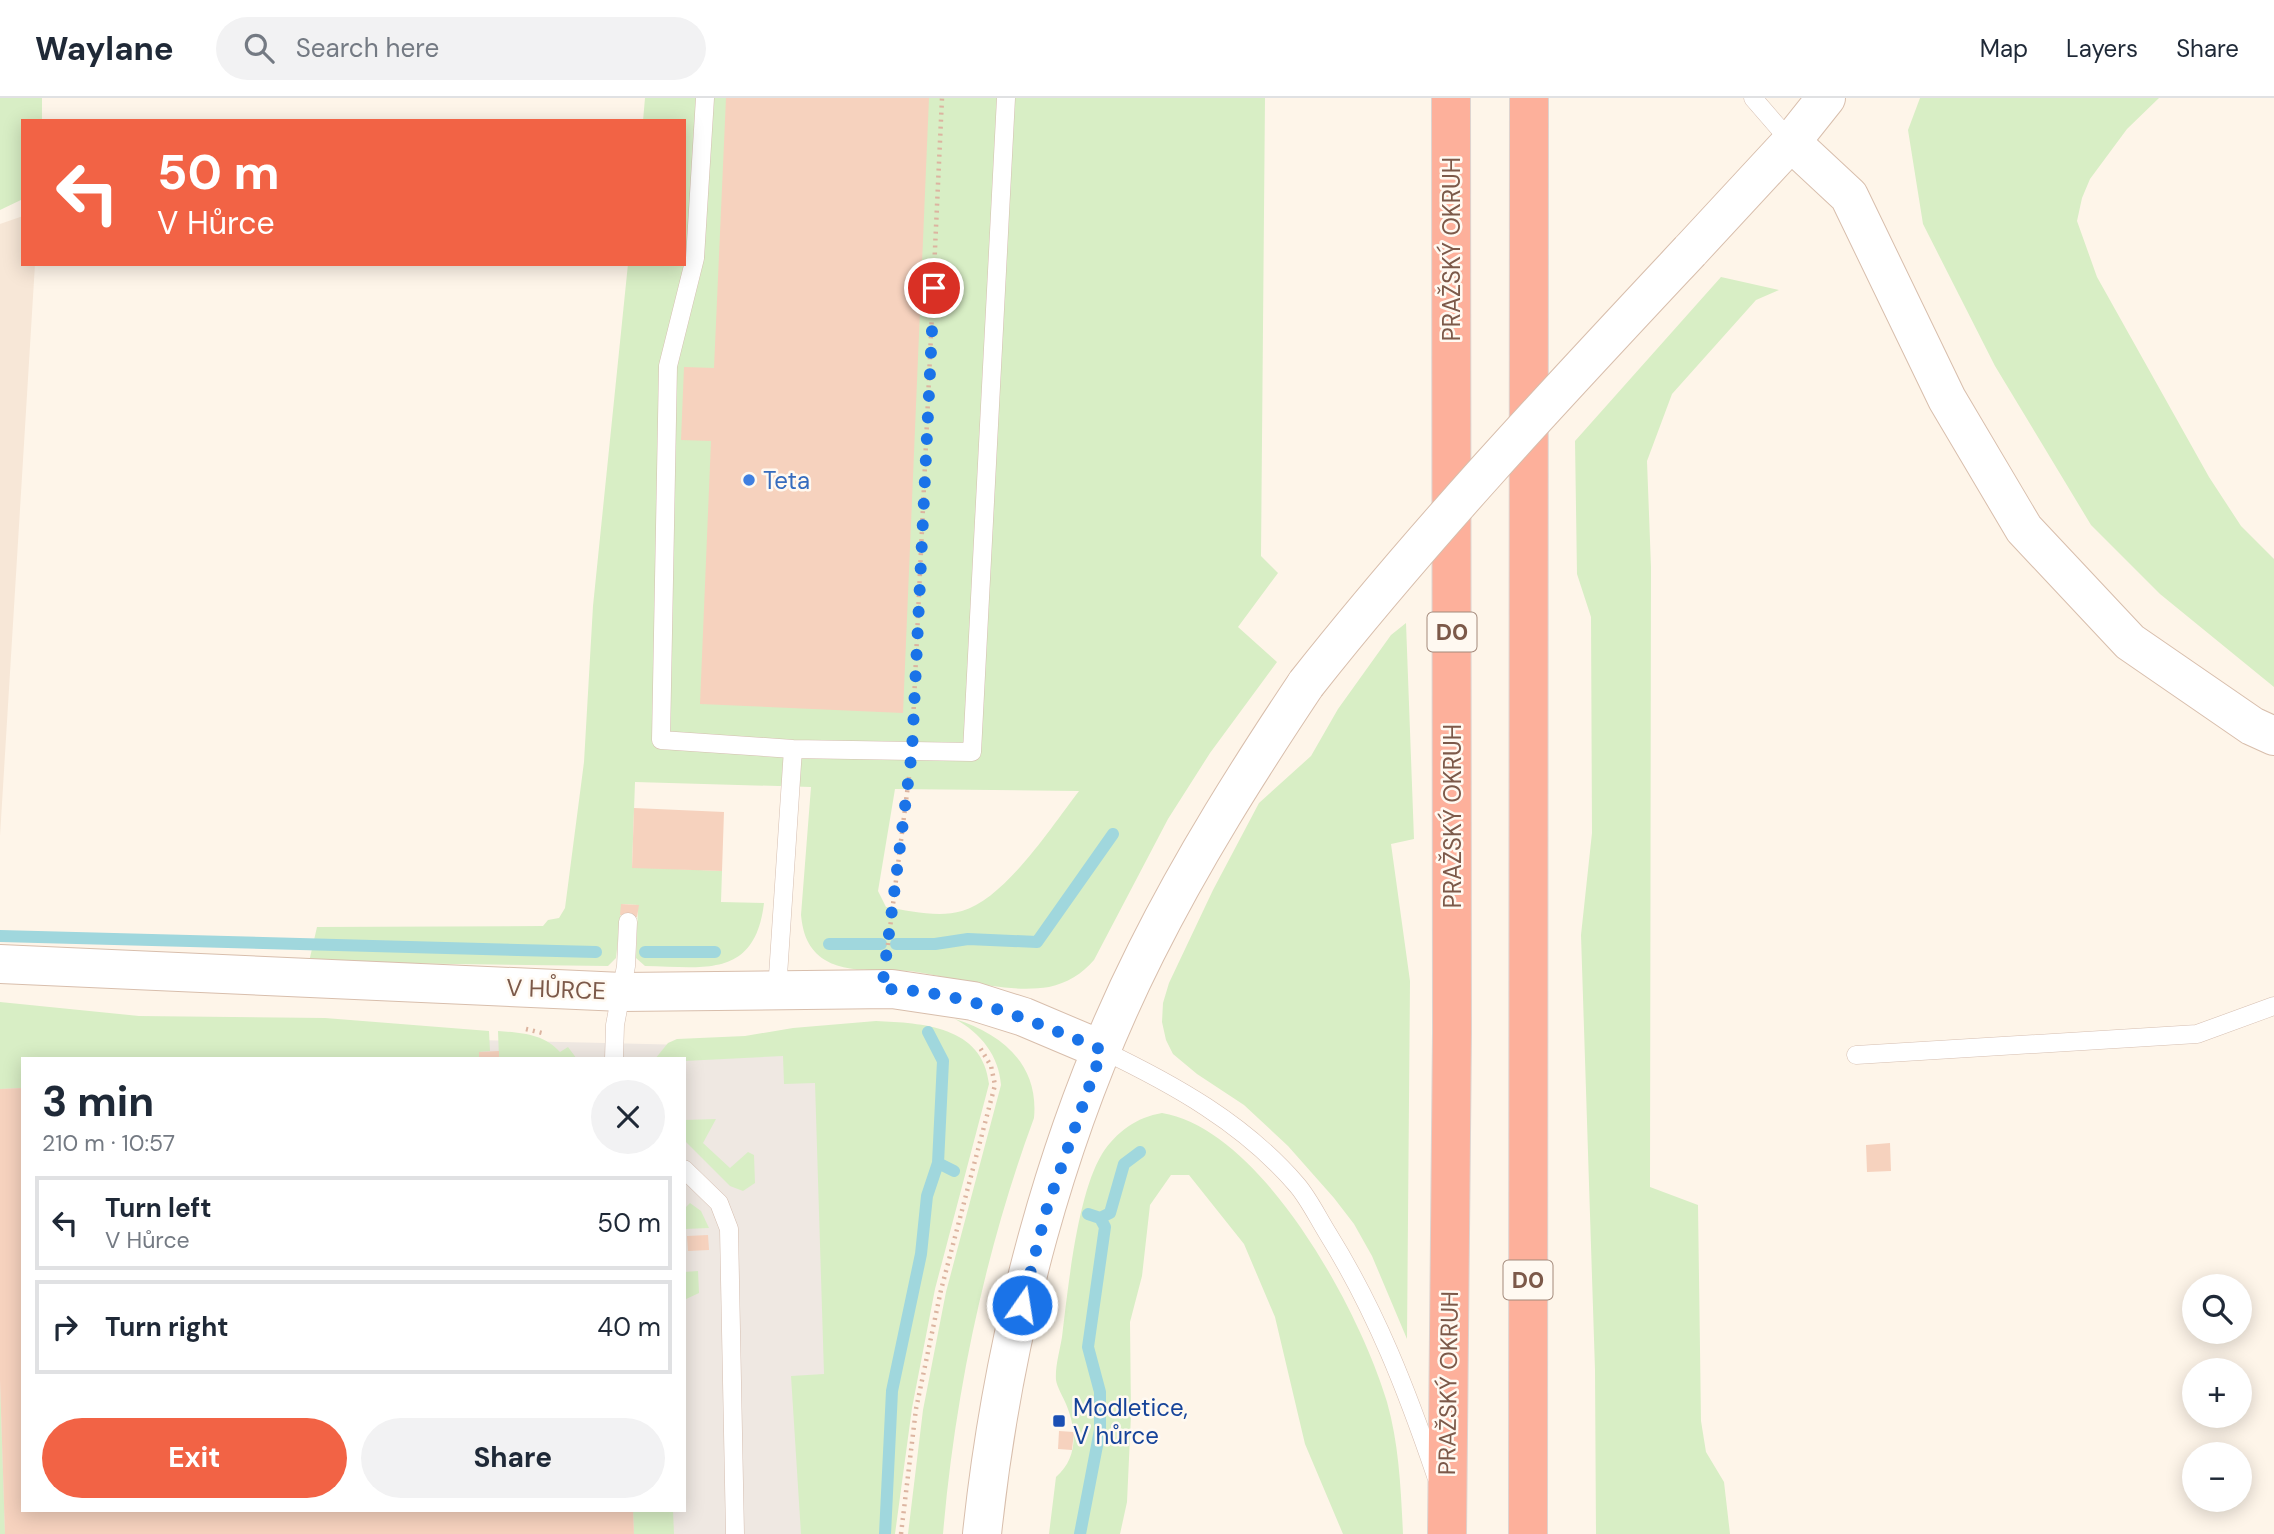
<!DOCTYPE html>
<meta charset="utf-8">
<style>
:root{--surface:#fff;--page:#f2f2f3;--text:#1f2937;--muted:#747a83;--line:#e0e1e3;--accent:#f26345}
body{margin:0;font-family:"DM Sans",sans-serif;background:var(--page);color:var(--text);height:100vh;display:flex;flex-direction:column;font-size:26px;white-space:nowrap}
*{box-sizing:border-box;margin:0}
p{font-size:23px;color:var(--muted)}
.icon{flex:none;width:38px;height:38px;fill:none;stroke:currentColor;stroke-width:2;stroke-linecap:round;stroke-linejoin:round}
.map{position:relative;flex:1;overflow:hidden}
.details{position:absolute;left:21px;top:959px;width:665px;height:455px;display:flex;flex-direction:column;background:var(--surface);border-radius:0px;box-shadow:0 4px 18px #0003}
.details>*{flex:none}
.hud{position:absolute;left:21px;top:21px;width:665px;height:147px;border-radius:0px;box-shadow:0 4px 18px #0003;background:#f26345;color:#fff;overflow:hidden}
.fabs{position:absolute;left:2182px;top:1176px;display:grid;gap:14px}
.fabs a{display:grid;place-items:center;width:70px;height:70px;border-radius:50%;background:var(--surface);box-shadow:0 4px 18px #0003;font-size:35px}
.pin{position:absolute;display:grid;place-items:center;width:60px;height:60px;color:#fff;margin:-30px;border:4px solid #fff;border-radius:50%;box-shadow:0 2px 7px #0007}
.me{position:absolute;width:77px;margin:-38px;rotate:13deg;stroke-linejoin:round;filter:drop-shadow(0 0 5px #0008)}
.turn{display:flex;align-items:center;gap:24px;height:147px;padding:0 21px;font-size:32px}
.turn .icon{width:91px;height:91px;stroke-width:2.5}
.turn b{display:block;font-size:49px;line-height:60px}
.round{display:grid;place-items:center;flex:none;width:74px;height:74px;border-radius:37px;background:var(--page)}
.headline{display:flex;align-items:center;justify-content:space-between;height:119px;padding:0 21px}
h1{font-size:42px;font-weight:700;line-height:52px}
.primary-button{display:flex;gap:14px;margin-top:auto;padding:14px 21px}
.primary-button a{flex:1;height:80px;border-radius:42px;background:var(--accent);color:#fff;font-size:28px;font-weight:700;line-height:80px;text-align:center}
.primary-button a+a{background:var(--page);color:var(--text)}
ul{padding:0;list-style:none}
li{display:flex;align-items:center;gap:21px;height:94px;margin:0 14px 10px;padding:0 7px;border:4px solid var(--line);border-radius:0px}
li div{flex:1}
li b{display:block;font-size:26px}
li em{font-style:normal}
header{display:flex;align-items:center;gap:42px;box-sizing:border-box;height:98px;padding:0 35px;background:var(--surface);border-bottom:2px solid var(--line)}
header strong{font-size:33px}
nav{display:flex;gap:38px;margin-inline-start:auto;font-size:24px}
.search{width:490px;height:63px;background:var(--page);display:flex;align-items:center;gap:18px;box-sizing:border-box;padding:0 24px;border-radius:38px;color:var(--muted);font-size:26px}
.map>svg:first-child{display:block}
.residential{fill:#f7e7d7}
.industrial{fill:#efe8e2;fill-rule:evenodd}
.green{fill:#d8eec5;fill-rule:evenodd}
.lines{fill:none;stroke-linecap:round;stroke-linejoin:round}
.stream{stroke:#a0d7dd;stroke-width:12}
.building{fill:#f6d2be}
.lane-casing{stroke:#d5beb0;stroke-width:19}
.secondary-casing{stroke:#d8beac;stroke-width:40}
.highway-casing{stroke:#ddd4d0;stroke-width:40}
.path{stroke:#dcb4a0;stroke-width:4.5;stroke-dasharray:2 5;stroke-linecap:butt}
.lane{stroke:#fff;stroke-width:18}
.secondary{stroke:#fff;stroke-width:38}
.highway{stroke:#fdb09b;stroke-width:38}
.secondary-bridge-casing{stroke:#d8beac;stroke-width:40;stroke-linecap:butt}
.secondary-bridge{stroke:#fff;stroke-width:38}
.route{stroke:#1a73e8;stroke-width:12;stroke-dasharray:0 21.6}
.shop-dot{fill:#3f7fe0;stroke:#fff9f1;stroke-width:2.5}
.transit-dot{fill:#1a4fb4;stroke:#fff9f1;stroke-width:2.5}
.labels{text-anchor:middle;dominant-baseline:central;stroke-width:5;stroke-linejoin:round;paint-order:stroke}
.shield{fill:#fff9f1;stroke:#a3897b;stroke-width:2}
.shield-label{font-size:23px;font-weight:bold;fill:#7c5949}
.street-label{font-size:24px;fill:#7c5949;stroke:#fff9f1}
.shop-label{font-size:24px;fill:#366cbe;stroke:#fff9f1;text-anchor:start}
.transit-label{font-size:24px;fill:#164399;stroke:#fff9f1;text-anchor:start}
</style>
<header>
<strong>Waylane</strong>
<div class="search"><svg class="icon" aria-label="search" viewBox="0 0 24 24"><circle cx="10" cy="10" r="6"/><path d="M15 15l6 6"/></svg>Search here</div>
<nav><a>Map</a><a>Layers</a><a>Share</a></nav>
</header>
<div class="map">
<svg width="2274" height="1436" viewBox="0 0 2274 1436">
<rect width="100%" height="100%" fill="#fef5e9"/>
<!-- residential -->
<path class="residential" d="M23,118V166H35L0,738V126Z"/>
<!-- industrial -->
<path class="industrial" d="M0,931L951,953L876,1436H0ZM23,961H684V1412H23Z"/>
<!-- green -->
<path class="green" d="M0,0H42V23H23V101L0,112Z
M645,0H1265L1261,458L1278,475L1238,529L1277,564L1210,655L1168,721L1094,862C1082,876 1067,885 1049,889C1004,896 954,879 910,873C882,870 850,877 825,862C808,851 803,836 801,817L811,689L635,684L632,769L722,773L721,804L764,805C755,881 704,869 645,868L636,860L638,807L622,806L616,860L608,868L309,864L317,829L543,828L548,822L559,820L565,810L584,664L593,508L628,166H684V23H643ZM895,691L1079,693C1052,728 1005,801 962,813C939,820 910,813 886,809L878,793Z
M1920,0H2159L2127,31L2090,81L2082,100L2077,123L2097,179L2209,379L2241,428L2274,461V589L2160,496L2091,427L1995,268L1923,126L1908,32Z
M1721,179L1779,192L1756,202L1672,296L1647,363L1651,469L1650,1089L1698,1107L1701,1323L1706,1354L1724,1384L1730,1436H1596L1595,1272L1581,837L1592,735L1591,519L1577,476L1575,343Z
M1406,525L1414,741L1391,746L1410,883L1407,1241L1372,1158L1354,1126L1334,1100L1288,1048L1244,1007L1197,976L1173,956L1166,942L1162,924L1163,905L1169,885L1213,792L1259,705L1311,658L1338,611L1391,537Z
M0,904L139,918L325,920L489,933L490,953L479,954V961H23V990L0,991Z
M955,921C1002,936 1039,966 1034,1020C985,1153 955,1295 943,1436H908L923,1312L946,1194L1001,987C999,958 981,935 955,921Z
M876,923C922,925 983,928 989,986L935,1191L912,1310L895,1436H801L791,1278L824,1276L815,985L784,986L783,958L684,963V961H655L668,945L677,941L745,938L793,930Z
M498,933C522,935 544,936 560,954L568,949L577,961H499Z
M1162,1015C1263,1032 1360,1213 1387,1304C1399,1346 1401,1392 1403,1436H1343L1305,1346L1275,1219L1244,1146L1189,1077H1171L1150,1107L1142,1178L1130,1224L1131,1317L1127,1404L1120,1436H1049L1056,1379C1078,1360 1077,1332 1066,1306C1063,1299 1057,1289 1056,1282C1055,1268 1060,1252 1062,1239C1068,1191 1077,1097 1102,1056C1116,1034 1137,1019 1162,1015Z
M716,1021L703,1045L730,1070L748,1054L754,1057L755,1085L743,1093L730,1088L684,1042V1022Z
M690,1105L701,1113L709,1130L684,1131V1111Z
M698,1173L699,1195L684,1202V1174Z
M0,1282L5,1436H0Z
M633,1412H673L674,1436H634Z"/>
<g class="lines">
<!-- stream -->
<path class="stream" d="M0,838L596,854
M829,846H881
M896,846H935L968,841L1037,844L1113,736
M645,854H715
M928,934L943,963L938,1065L954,1073
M1100,1120L1110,1115L1124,1066L1140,1054
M885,1436L892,1293L921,1156L927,1098L938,1065
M1080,1436L1100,1332V1294L1088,1249L1105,1129L1100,1120L1088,1116"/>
</g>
<!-- building -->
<path class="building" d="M726,0H929L903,615L700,606L711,343L681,342L684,269L714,270Z
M634,710L724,714L722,773L632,770Z
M621,806L639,807L637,819L620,817Z
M499,953V961H479V954Z
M23,990V1412H633L634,1436H5L0,1282V991Z
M1890,1045L1891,1073L1867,1074L1866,1047Z
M708,1137L709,1152L688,1153L687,1138Z
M1059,1333L1074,1334L1072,1352L1058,1351Z"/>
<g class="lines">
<defs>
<path id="lane" d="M705,0L695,160L668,268L661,642L793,651L972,654L1006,0
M1753,0L1791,44
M777,893L793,651
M1102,952C1173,986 1244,1025 1297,1087C1309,1101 1318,1120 1328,1136C1376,1213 1407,1293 1436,1378
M1856,957L2197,936L2274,908
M614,961L615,927L626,868L628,824
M684,1071L719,1105L729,1131L735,1436"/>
<path id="secondary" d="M1791,44L1849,98L1947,301L2024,431L2130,544L2252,628L2274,638
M1690,153L1791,44L1826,0
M0,866L622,894L892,891L973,903L1024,919L1102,952
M982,1436C1003,1237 1056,1033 1146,854C1193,760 1248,673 1306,586"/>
<path id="highway" d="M1447,1436L1452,935L1451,0
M1528,1436L1529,0"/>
</defs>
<!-- lane casing -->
<use href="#lane" class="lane-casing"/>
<!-- secondary casing -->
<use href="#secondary" class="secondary-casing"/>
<!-- highway casing -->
<use href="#highway" class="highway-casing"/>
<!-- path -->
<path class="path" d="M913,625L942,0
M887,854L909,679
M526,931L546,936
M901,1436L916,1311L941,1192L995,987L991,968L979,948"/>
<!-- lane -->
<use href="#lane" class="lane"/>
<!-- secondary -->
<use href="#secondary" class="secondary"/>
<!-- highway -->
<use href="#highway" class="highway"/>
<defs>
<path id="secondary-bridge" d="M1306,586C1426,434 1558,294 1690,153"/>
</defs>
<!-- secondary-bridge casing -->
<use href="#secondary-bridge" class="secondary-bridge-casing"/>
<!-- secondary-bridge -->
<use href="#secondary-bridge" class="secondary-bridge"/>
</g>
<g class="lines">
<!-- route -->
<path class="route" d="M934,190L912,653L882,891C961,892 1031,922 1102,952L1047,1110L1022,1207"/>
</g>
<!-- markers -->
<circle class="shop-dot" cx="749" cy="382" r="7"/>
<rect class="transit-dot" x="1052" y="1316" width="14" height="14" rx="3.5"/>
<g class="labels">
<!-- shield labels -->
<g class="shield">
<rect x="1427.5" y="514.5" width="49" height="39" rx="5"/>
<rect x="1503.5" y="1162.5" width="49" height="39" rx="5"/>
</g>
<g class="shield-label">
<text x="1452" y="534">D0</text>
<text x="1528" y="1182">D0</text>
</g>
<!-- street labels -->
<g class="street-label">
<text transform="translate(1451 151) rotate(-90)">PRAŽSKÝ OKRUH</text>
<text transform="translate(1452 718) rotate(-90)">PRAŽSKÝ OKRUH</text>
<text transform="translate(556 891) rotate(2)">V HŮRCE</text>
<text transform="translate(1448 1285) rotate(-89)">PRAŽSKÝ OKRUH</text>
</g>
<!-- shop labels -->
<g class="shop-label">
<text x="763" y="382">Teta</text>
</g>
<!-- transit labels -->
<g class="transit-label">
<text x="1073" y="1309">Modletice,<tspan x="1073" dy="28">V hůrce</tspan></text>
</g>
</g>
</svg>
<div class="fabs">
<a><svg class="icon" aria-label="search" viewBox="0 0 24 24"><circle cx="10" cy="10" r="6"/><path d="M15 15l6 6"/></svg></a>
<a>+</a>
<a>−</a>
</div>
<div class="pin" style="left:934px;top:190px;background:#d93025"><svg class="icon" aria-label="arrive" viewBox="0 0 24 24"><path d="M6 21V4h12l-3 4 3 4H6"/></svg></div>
<svg class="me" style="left:1022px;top:1207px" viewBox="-20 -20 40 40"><circle r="17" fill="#1a73e8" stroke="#fff" stroke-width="3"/><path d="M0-11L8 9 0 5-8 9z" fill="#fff"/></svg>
<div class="hud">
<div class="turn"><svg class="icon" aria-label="left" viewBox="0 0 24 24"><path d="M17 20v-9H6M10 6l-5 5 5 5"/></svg><div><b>50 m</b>V Hůrce</div></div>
</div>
<section class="details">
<div class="headline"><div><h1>3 min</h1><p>210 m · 10:57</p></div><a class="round"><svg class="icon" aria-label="close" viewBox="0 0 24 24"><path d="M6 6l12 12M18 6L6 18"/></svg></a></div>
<ul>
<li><svg class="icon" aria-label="left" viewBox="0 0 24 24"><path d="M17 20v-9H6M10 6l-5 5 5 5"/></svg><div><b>Turn left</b><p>V Hůrce</p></div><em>50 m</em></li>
<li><svg class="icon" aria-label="right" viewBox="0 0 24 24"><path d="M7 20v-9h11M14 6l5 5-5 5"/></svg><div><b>Turn right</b></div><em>40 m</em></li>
</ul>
<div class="primary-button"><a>Exit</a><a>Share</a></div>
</section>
</div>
